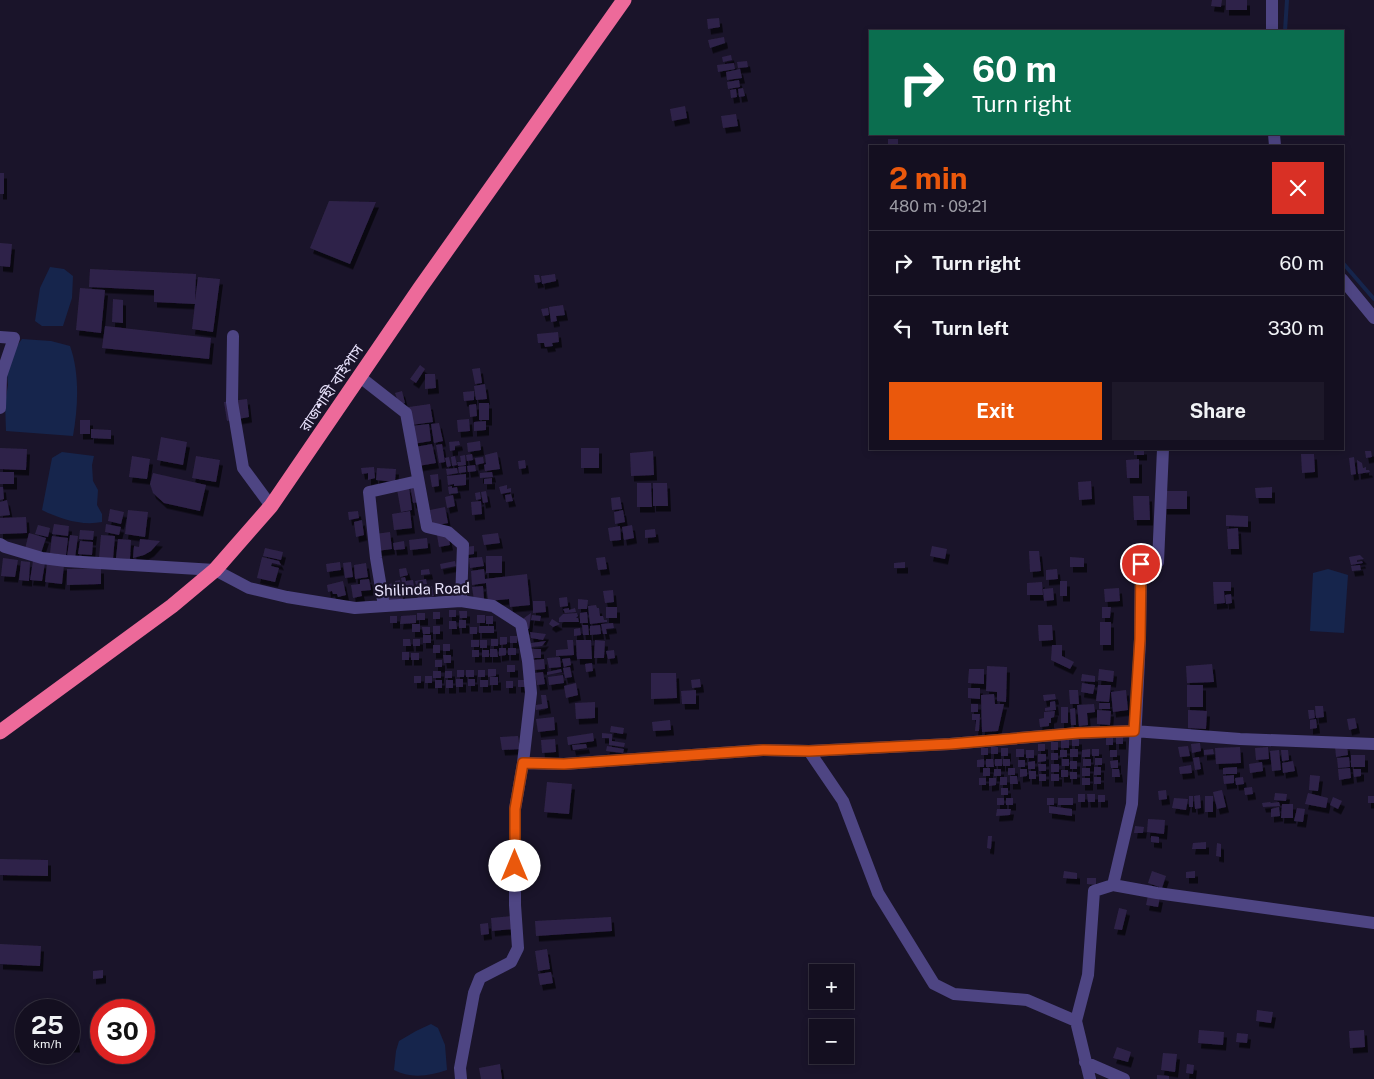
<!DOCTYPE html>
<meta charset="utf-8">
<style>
:root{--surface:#140f20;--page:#1d1829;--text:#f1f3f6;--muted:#9d9ca5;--line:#332f3e;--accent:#ea580c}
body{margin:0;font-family:"Public Sans","Noto Sans Bengali",sans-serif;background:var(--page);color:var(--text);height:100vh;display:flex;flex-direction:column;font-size:19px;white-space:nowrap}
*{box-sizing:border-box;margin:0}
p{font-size:16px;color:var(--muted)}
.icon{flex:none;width:28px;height:28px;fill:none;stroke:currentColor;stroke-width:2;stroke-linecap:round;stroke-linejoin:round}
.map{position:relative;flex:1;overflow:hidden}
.panel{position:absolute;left:869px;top:145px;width:475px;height:305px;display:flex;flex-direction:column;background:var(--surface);border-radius:0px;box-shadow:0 2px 8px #0003,0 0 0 1px var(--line)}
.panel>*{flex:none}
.hud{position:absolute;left:869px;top:30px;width:475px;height:105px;border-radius:0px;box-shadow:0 2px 8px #0003,0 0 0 1px var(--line);background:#0b6e4f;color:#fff;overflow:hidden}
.tools{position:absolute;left:809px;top:964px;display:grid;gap:10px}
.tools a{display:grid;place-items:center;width:45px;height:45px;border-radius:0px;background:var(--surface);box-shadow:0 2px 8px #0003,0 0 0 1px var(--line);font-size:25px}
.speed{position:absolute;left:15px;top:999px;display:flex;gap:10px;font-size:25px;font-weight:700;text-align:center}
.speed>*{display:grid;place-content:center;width:65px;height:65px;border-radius:50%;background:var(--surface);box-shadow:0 2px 8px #0003,0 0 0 1px var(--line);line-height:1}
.speed small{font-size:12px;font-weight:400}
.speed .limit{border:8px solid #d22;background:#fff;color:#111}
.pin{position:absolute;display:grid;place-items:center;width:42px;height:42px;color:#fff;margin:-21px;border:2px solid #fff;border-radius:50%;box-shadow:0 1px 5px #0007}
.me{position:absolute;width:55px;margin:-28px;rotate:0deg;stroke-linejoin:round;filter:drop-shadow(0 0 4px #0008)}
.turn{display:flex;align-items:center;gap:18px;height:105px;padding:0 20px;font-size:22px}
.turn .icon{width:65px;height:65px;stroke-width:2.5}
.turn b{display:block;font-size:35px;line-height:42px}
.round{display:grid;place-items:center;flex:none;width:52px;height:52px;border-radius:0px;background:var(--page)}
.summary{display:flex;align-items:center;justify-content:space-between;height:85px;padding:0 20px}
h1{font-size:30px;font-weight:700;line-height:38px;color:var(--accent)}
.cta{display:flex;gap:10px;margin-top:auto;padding:10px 20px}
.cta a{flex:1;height:58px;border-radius:0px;background:var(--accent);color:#fff;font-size:20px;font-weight:700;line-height:58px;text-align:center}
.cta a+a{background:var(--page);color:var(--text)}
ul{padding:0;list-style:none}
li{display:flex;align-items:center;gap:15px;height:65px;padding:0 20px;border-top:1px solid var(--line)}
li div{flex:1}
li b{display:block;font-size:19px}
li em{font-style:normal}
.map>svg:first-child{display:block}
.water{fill:#16254c}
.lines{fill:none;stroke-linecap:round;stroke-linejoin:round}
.stream{stroke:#16254c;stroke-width:4}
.building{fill:#2f2348;filter:url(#shadow)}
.minor{stroke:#4e4583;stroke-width:12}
.highway{stroke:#ed6a9a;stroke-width:15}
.route-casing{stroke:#983908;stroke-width:12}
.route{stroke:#ea580c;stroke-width:9}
.labels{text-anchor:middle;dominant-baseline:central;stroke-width:4.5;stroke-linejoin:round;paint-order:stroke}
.street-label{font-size:15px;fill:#e7e1fb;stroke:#1a142a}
</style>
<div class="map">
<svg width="1374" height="1079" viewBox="0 0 1374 1079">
<defs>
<filter id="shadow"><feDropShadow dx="3" dy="5.5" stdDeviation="0" flood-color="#0009"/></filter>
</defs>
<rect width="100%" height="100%" fill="#1a142a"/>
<!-- water -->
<path class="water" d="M50,267L64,269L73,276L72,298L63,326H42L35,321L40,288Z
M22,339L51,341L70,346C80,374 78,407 73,436L6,431L5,403L8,385L7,374L13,351Z
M62,452L94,456L92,465L93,481L98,490L97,505L102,514V522C82,526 60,519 42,510L52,458Z
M1328,569L1348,575L1344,633L1310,631L1313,573Z
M431,1024L438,1028L445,1045L447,1070C430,1076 410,1079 394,1070L396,1051L399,1041L416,1031Z"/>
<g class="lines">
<!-- stream -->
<path class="stream" d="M1285,31L1287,0
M1342,262L1374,299"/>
</g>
<!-- building -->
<path class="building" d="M1212,0H1222L1221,7L1211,6Z
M1226,0H1247V10H1226Z
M719,18L720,27L708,29L707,19Z
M724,37L725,43L710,48L708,40Z
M731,55L732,60L723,62L722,57Z
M747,61L748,67L738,68L737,62Z
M734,63L735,69L718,72L717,65Z
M740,69L742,78L727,80L726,72Z
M739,80L740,87L728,89L727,82Z
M743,88L745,96L739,97L738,89Z
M736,89L737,97L731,98L730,90Z
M685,106L687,118L672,121L670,109Z
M736,114L738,126L723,128L721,116Z
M888,139H898V146H888Z
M0,173H4V194H0Z
M329,201L376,202L350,264L310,248Z
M0,243L12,244L10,267L0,266Z
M90,269L196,274L195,301L198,277L220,279L213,332L192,329L195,304L154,302V290L89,287Z
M555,274L556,281L542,284L541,276Z
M534,275H539L541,282L535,283Z
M80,288L105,290L101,333L76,330Z
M113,299L123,300V323L112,322Z
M563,305L565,315L556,316L557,321L551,322L549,307Z
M548,308L549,315L543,316L541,309Z
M105,326L211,338L209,359L102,348Z
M558,332L559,342L552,343L553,346L545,347L544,343H538L537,334Z
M420,365L425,369L416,383L410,379Z
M480,368L482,383L475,384L472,369Z
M425,374H435L436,388L425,389Z
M485,384L487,399L476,400L474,386Z
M402,391L405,403L399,405L395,393Z
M474,391V400L464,401L463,392Z
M247,399L249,417L227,421L224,402Z
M479,403H489V420H479Z
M430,404L433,422L411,425L409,407Z
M476,404L477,416L470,417L469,405Z
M469,419L470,431L458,432L457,420Z
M80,420H90V434H80Z
M486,421V430L474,431V422Z
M439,423L443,441L434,443L431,424Z
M429,424L431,441L413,444L411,426Z
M91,429L111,430V439L91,438Z
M161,437L187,442L183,465L157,460Z
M459,441L460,445L455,446V450L450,451L449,442Z
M480,441L481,450L468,452L467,443Z
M432,444L436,463L418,466L415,447Z
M442,444L445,462L439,463L436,445Z
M0,448L27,449L26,470L0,469Z
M581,448H599V468H581Z
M1134,449H1144V455H1134Z
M653,451L654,475L631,476L630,453Z
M1365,451H1371L1372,457L1366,458Z
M497,452L500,469L485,471L484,465L486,464L485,455Z
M472,454L473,460L467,461L466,455Z
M1301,454H1314L1315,472L1302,473Z
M465,455L466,465L458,466L457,462H461L460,456Z
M132,456L150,459L147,479L129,477Z
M196,456L220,460L216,482L192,478Z
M455,456L457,465L452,466L451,457Z
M449,457L451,466L447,467L445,458Z
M483,457L484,463L476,465L475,458Z
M1354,457L1356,474L1351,475L1349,458Z
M1139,459V478H1127L1126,460Z
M525,460L526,468L519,469L518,461Z
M1357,460L1362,463L1363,468L1366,467V470H1369L1370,472L1358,474Z
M475,465L476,471L468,472L467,466Z
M466,466V472L459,473L458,467Z
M374,467L375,478L368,480V473L362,474L361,468Z
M377,468L396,469L395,482L376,480Z
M457,468L458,473L447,475L446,469Z
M0,472H14V484H0Z
M492,472L493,477L480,478V473Z
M153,473L206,485L200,511L164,503L153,493L150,484Z
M438,474L439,486L432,487L430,475Z
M466,474V485L454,486V484L448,485L447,476Z
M492,478V484H484V479Z
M1091,481L1092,499L1079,500L1078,482Z
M637,483H651L652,507H637Z
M653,483H667L668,506H653Z
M417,484L419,502L413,503L410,485Z
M507,485V489L511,488V492L501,494L499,487Z
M452,486V488L457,487L458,493L449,494L448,487Z
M0,487H3L4,499L0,500Z
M409,487L412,510L401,512L397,489Z
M1272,487V498H1256L1255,488Z
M486,491L488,502L483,503L481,492Z
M1163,491H1187V509H1164Z
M480,492L481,499L476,500L475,493Z
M511,494L513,501L506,502L505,495Z
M453,495L455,506L447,508L445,497Z
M1133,496H1149L1150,520H1134Z
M620,497L622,509L612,510L611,498Z
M7,500L10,515L0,516V502Z
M481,501L482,514L472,515L471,502Z
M445,507L448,523L433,526L430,510Z
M110,509L124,512L121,524L108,521Z
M128,510L148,512L145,537L125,534Z
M623,510L625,522L615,524L614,512Z
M358,511L359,518L349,520L348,512Z
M410,511L412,528L394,530L392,514Z
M1226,515L1248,516V527L1226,526Z
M26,517L27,533L0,534V518Z
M362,520L364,535L356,537L354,522Z
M54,524L69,526L68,536L52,534Z
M106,524L121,527L119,535L105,532Z
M38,525L50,528L48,537L35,534Z
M632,525L634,538L624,540L622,527Z
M620,526L621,540L610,541L608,528Z
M1238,528L1239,549H1228L1227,529Z
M655,529L656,537L645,538V530Z
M80,530L94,531L93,540L79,539Z
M390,532L392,549L377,551L375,534Z
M29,533L46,538L41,553L25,549Z
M498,533L500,543L484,545L482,535Z
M448,534L450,545L439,547L437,535Z
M70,535L78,536L75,558L67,557Z
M101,535L115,536L113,559L99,558Z
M52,536L68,538L66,555L50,553Z
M427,538L428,548L410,550L409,540Z
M118,539L131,540L130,559L116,558Z
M140,539L160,541L151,551L144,555L133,558L134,546L139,547Z
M80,541L93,542L92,555L78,554Z
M404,541L405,549L394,550L393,543Z
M474,546V554L466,555L465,547Z
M932,546L947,549L945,559L930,556Z
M265,548L283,552L281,560L263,556Z
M1029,551H1039L1041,571L1030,572Z
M1360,555L1364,559L1357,560V562L1362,561L1363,563L1351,565L1349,557Z
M486,556H502V573H486Z
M262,557L279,561L281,565L272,563L271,566L279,568L275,582L257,578Z
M482,557L484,566L470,568L469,558Z
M605,557L607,569L598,570L596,558Z
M1070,557L1084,558V567H1070Z
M3,558L18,560L15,577L1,576Z
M21,561L30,562L29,581L19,580Z
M33,561L45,563L42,581L30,580Z
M455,561L456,566L441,569L440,564Z
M340,562L341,570L327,572L326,564Z
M351,562L353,577L345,578L343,563Z
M905,562V568H894V563Z
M47,563L64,565L62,584L45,582Z
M366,563L368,577L355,579L354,565Z
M1360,565L1361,570L1352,571L1351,566Z
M101,568V584L67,585V569Z
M406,568L408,575L400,577L399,569Z
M429,569L430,574L421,575V570Z
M484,569L485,579L527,574L530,605L510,607L509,599L488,601L486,583L472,585L471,571Z
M1057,569L1058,579L1046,580V570Z
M405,577L406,581L413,580L414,587L403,588L401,578Z
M369,579L371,590L361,591L362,596L353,598L351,585L360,584V580Z
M426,579L427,584L416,585L415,581Z
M400,580L402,590L397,591L395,581Z
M343,581L346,595L338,597L337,594H333L332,591L328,592L327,585Z
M1060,581H1067V596H1060Z
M1042,582L1043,595H1027V583Z
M1213,582H1231V591H1224L1225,603L1214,604Z
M394,583L396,590L390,591L389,584Z
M432,586L434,596L418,599L416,589Z
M483,586L484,599L474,600L472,587Z
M1053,588L1054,600L1044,601L1043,589Z
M1119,588L1120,601L1105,602L1104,589Z
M613,590L614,602L605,603L603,591Z
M402,592L403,600L385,603L384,594Z
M1231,594L1232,603L1226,604L1225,595Z
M567,597L568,606L560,607L559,598Z
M578,599L588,600L587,609H578Z
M533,601H545L546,612L533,613Z
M596,605L597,608H599L600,616H603L604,620H607V622L590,624L588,606Z
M606,607H617V618H606Z
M1102,607H1111L1110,618H1102Z
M569,608V610L575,608L576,612L565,613L563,609Z
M449,610H456V617H449Z
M459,611H467V618H460Z
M433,612H440V619H433Z
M587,612L588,623H580V613Z
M417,613H425V620H417Z
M531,613L529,629H524V618Z
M577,613L578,616L576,618H578L579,622H559V618L563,614Z
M416,615V623L400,624L401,616Z
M477,615H485V623H477Z
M532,615L541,616L540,621L531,620Z
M390,616H397V623H390Z
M486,616H493V624H486Z
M552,619L560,624L553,627L549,624Z
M459,620H466V628H459Z
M449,621H456L457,629H449Z
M1100,622H1111V645H1100Z
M613,623L614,628L606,629L607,634H603L601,624Z
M412,624H420V632H412Z
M582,625H588L589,635H583Z
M600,625L601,634L590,635V626Z
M1038,625H1052L1053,640L1039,641Z
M433,626H440V634H433Z
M479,626H494V633H479Z
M422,627H430V634H423Z
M470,627H477V634H470Z
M580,628L581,635L574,636V629Z
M530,632L546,634L543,640L531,638Z
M423,635H431V643H423Z
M510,636H517V643H510Z
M500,637H507V644L500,645Z
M403,639H410L411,646H403Z
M413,639H420V646H413Z
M491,639H498V646H491Z
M471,640H479V647H471Z
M480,640H487V648H480Z
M567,640H573L574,655L556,656V650L568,649Z
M576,640H591L592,659H577Z
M595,640L605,641L604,658H594Z
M546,641L542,646L531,647V643Z
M443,644H450V651H443Z
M433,645H440V653H433Z
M1052,645H1062V656L1074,662L1070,669L1051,660Z
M499,648H506V655L499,656Z
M508,648H516V655H508Z
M490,649H497L498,657H490Z
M532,649H541V658H532Z
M472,650H479V657H472Z
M482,650H489V657H482Z
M614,650L615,658L608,659L606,651Z
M402,652H409V660H402Z
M411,653H419V660H411Z
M443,655H451V663H444Z
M560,657L561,667L549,668L547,658Z
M570,658L571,665L564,667L562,659Z
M544,659L545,669L534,670L533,660Z
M435,660H442V667H435Z
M592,663L593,671L586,672L585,664Z
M1212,664L1214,682L1187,683L1186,666Z
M507,665H515V672H507Z
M987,666L1007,667L1006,702L997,701V692L986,691Z
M570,667L572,677L565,678L563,668Z
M488,669H496V676L488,677Z
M561,669L562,672L547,675V672Z
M969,669H984V684L968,683Z
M1099,669L1114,671L1113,682L1098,680Z
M457,670H464V677H457Z
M466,670H474V677H466Z
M478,670H485V677H478Z
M433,671H441V678H433Z
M445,671H452V678H445Z
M543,672L545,684L537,685L535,673Z
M651,673H676L677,698L651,699Z
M1082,674L1095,676V682L1081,681Z
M563,675L564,683L549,685L548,677Z
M414,676H421V683H414Z
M425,676H432V683H425Z
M490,677H498V685H490Z
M456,679H463V687H456Z
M468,679H475V686H468Z
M700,679L701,687L692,688L691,680Z
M435,680H442V688H435Z
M446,680H453V688H446Z
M480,680H488V687H480Z
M518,680H526V687H518Z
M506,681H513V688H506Z
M576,683L578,695L566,698L564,686Z
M1082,683L1095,685L1093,694L1081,692Z
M1098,685H1111L1109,702L1096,701Z
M1187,685H1203V707H1187Z
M968,688H980V699L968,698Z
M696,690V704H682L681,691Z
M1069,690H1078L1079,704H1070Z
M1126,690L1128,710L1113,712L1111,692Z
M994,694L995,704H1004L998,731L982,732L981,695Z
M1055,694L1056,699L1044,701L1043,695Z
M541,695H546L548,708L536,710V705L542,704Z
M1055,701L1056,710L1045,711V708L1050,707V702Z
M595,702V718L576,719L575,703Z
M1099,703H1110V709H1099Z
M971,704H978V712H971Z
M1094,704L1095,712L1087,713L1088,725L1079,726L1077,705Z
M1315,706H1323L1324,717L1316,718Z
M1061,707H1068V723H1061Z
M1075,708L1076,725H1071L1070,709Z
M1097,710L1111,711L1110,725L1097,724Z
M1188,710L1207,711L1206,729L1188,728Z
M1308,710H1314L1315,718L1309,719Z
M1055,711L1054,717L1051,718V723H1049V726L1040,727L1039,719L1044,718V712Z
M972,714H980L979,731H975L976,720H972Z
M554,717L555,730L538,732L536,719Z
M1355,718L1357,728L1349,730L1347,719Z
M1316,719L1317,728L1310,729V720Z
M670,720L671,730L653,731L652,722Z
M611,726L624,728L623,734L610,732Z
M593,733L594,741L568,745L567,737Z
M602,733L612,734V741L625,743L624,747L609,745V738H602Z
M518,736L520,749L502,750L500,737Z
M1116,736H1123V744H1116Z
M1106,737H1113V745H1106Z
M555,739L556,752L542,753L541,740Z
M1072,739H1079V746H1072Z
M1061,740H1069V748H1061Z
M1051,742H1058V750H1051Z
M1200,743L1201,751L1192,753L1191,744Z
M586,744L587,748L573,750L572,745Z
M1038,744H1045V751H1038Z
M1347,745L1348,755L1336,757L1335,746Z
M607,746L624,749L623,753L606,751Z
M1188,746L1190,756L1180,757L1178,747Z
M991,747H998V754H991Z
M1240,747L1241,763L1216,764L1215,748Z
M1268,747L1269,759L1256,760L1255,748Z
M981,748H988V755H981Z
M1001,748H1008V756H1001Z
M1016,749H1024V757H1016Z
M1070,749H1078V757H1070Z
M1090,749V757H1082V750Z
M1092,749H1099V756H1092Z
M1213,749L1214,754L1204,755V750Z
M1026,750H1034V758H1026Z
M1060,750H1067V757H1060Z
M1110,750H1117V757H1110Z
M1279,750L1281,770L1272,771L1270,751Z
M1281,750H1288L1289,760L1282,761Z
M1051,753H1058V760H1051Z
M1038,754H1046V761L1038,762Z
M1351,755H1365V767H1351Z
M1199,757L1201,769L1195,770L1193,758Z
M1349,757L1350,767L1338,768L1337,758Z
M1095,758H1102V765H1095Z
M984,759V767H977V760Z
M986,759H993L994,767H986Z
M995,759H1002V766H995Z
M1003,759H1010V766H1003Z
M1062,759H1069V766H1062Z
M1083,759H1091V766H1083Z
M1018,760H1025V767H1018Z
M1118,760V768H1111L1110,761Z
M1035,761V769H1028V762Z
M1070,761H1077V769H1070Z
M1293,761L1295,771L1283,773L1282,763Z
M1262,762L1263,771L1250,773L1249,764Z
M1038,764H1046V771H1039Z
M1051,764H1059V772H1051Z
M1191,765L1192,773L1180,774L1179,767Z
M1094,767H1101V775H1094Z
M1237,767V774H1223V768Z
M983,768H990V776H983Z
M1008,768H1015V775H1008Z
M1082,768H1090V776H1082Z
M1350,768L1351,778L1339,780L1338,769Z
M994,769H1001V776H994Z
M1020,769H1027V776L1020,777Z
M1112,769H1119L1120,777H1112Z
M1353,769H1361V776L1354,777Z
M1061,770H1068V777H1061Z
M1029,771H1036V779H1029Z
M1070,772H1077V779H1070Z
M1039,774H1046V781H1039Z
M1051,774H1059V781H1051Z
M1234,775V783L1224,784L1223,776Z
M1310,775L1320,776L1318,791L1309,790Z
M1010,776H1017L1018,784H1010Z
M1000,777H1007V785H1000Z
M1094,777H1101V784H1094Z
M1243,777L1244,784L1236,785L1235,778Z
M979,778H986V785H979Z
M989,778H996V785L989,786Z
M1082,778H1090V785H1082Z
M547,782L572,784L569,814L544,812Z
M1252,787L1253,794L1245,795L1244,788Z
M1001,788H1008V795H1001Z
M1166,790L1167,799L1159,800L1158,791Z
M1222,790L1226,807L1217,809L1213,792Z
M1275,793L1287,794L1286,801L1274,800Z
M1308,793L1328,798L1326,808L1305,804Z
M1078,794H1085V802H1078Z
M1087,794H1095V802H1088Z
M1098,795H1105V802H1098Z
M1200,795L1201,808L1195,809L1194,796Z
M1189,796H1193V807H1189Z
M1205,796H1213V812H1205Z
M1368,796H1374V803H1368Z
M1333,797L1342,801L1338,809L1330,805Z
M997,798H1004V805H997Z
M1006,798H1013V805H1006Z
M1047,798H1054V805H1047Z
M1058,798H1073V805H1058Z
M1174,798L1188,799L1186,810L1172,808Z
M1270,802L1271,803L1279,802L1280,806L1263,807L1262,803Z
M1282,804H1293V818H1281Z
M1049,806L1072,809V816L1049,813Z
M1279,807L1280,816L1271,817V809Z
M1297,808L1305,809L1303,822L1294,821Z
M997,809H1011L1010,815L996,816Z
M1148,819L1165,820L1164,834L1147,832Z
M1135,826L1144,827L1143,833H1134Z
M988,836H992L991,849L987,848Z
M1151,836L1159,837V843L1151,842Z
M1206,842V849H1192L1193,843Z
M1217,843L1221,844V857L1216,856Z
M0,859L48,860V876L0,875Z
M1064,871L1077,873V879L1063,878Z
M1152,871L1166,876L1162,888L1148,883Z
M1195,871V878H1186V872Z
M1087,878H1096V885L1087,884Z
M1148,895L1160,897L1158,907L1146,905Z
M1119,908L1127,910L1122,930L1114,929Z
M513,916L514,929L492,931L491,918Z
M611,917L612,931L536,936L535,921Z
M488,923L489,934L481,935L480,924Z
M0,944L41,946L40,966L0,964Z
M547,949L550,969L538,971L535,951Z
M103,970V978L93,979V971Z
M551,972L553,983L540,985L538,974Z
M1257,1010L1273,1012L1271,1023L1256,1021Z
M1199,1030L1224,1032L1223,1045L1198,1043Z
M1364,1030L1365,1047L1350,1048L1349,1031Z
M1237,1033L1248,1034L1247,1043L1236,1042Z
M69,1039H76L77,1047H69Z
M1117,1047L1131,1052L1128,1062L1113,1058Z
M1163,1053L1177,1054L1175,1072L1161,1070Z
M500,1064L502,1079H481L479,1068Z
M1187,1064L1194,1065L1193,1074L1186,1073Z
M1157,1075L1169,1076V1079H1157Z"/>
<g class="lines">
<!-- minor -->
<path class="minor" d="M1272,31V0
M1274,134L1275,146
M1342,279L1374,318
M233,336L232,402L243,468L271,506
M0,337L14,338L1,376L0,408
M360,377L406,413L427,527L448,532L463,545L461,601
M0,544L5,547L42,558L66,561L215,570L249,588L287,597L355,608L461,601L493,606L521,624L528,661L531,693L523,763L515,809V905L518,948L511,962L480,978L474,993L460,1068L461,1079
M384,606L376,558L369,492L418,481
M809,751L843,801L878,893L934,984L954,994L1027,1000L1076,1021L1090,1079
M523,763L564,764L763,750L809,751L950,744L1078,733L1134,731L1240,739L1374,744
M1113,885L1157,893L1374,923
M1076,1021L1088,975L1094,891L1113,885L1132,804L1140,639L1141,565L1158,562L1163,449
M1085,1062L1124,1079"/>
<!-- highway -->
<path class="highway" d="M0,732L172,606L215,570L271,506L420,288L624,0"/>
</g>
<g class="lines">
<defs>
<path id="route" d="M515,866V809L523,763L564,764L763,750L809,751L950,744L1078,733L1134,731L1140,639L1141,564"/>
</defs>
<!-- route casing -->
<use href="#route" class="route-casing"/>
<!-- route -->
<use href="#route" class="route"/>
</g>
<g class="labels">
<!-- street labels -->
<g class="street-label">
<text transform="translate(331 388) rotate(-56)">রাজশাহী বাইপাস</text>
<text transform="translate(422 589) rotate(-2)">Shilinda Road</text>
</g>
</g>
</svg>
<div class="tools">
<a>+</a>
<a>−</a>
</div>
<div class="speed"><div>25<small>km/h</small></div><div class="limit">30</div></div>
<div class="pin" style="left:1141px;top:564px;background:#d93025"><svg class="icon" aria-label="arrive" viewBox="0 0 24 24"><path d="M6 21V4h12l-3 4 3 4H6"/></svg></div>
<svg class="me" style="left:515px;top:866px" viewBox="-20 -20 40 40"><circle r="19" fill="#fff"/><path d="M0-13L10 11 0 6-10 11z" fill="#ea580c"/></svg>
<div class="hud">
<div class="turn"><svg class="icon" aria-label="right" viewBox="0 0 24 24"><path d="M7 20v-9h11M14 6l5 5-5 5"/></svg><div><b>60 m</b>Turn right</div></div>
</div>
<section class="panel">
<div class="summary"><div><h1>2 min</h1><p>480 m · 09:21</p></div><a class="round" style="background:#d93025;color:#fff"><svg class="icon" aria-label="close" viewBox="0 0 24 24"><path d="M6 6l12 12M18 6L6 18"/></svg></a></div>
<ul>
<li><svg class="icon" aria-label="right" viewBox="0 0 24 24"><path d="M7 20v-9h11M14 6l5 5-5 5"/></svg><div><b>Turn right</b></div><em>60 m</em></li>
<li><svg class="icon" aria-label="left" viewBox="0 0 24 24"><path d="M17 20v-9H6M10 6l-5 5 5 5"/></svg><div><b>Turn left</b></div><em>330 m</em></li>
</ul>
<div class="cta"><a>Exit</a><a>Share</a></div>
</section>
</div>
